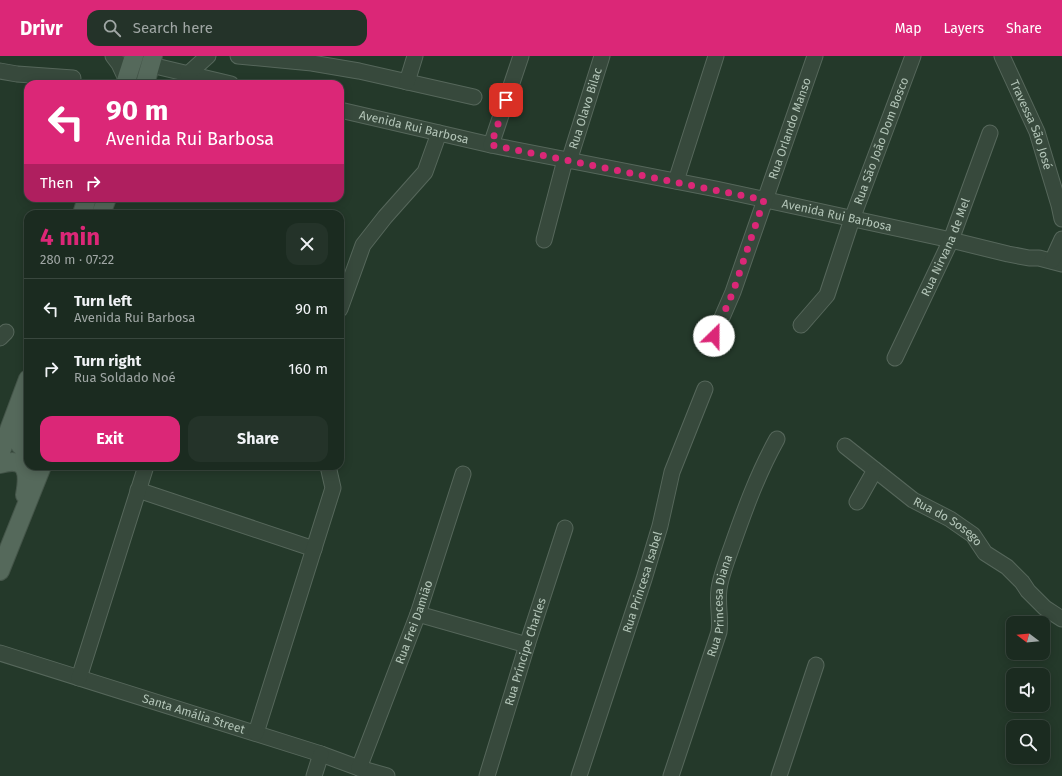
<!DOCTYPE html>
<meta charset="utf-8">
<style>
:root{--surface:#1b2b20;--page:#243329;--text:#f1f3f6;--muted:#a0a7a5;--line:#39473e;--accent:#db2777}
body{margin:0;font-family:"Fira Sans",sans-serif;background:var(--page);color:var(--text);height:100vh;display:flex;flex-direction:column;font-size:15px;white-space:nowrap}
*{box-sizing:border-box;margin:0}
p{font-size:13px;color:var(--muted)}
.icon{flex:none;width:22px;height:22px;fill:none;stroke:currentColor;stroke-width:2;stroke-linecap:round;stroke-linejoin:round}
.map{position:relative;flex:1;overflow:hidden}
.details{position:absolute;left:24px;top:154px;width:320px;height:260px;display:flex;flex-direction:column;background:var(--surface);border-radius:12px;box-shadow:0 2px 10px #0003,0 0 0 1px var(--line)}
.details>*{flex:none}
.banner{position:absolute;left:24px;top:24px;width:320px;height:122px;border-radius:12px;box-shadow:0 2px 10px #0003,0 0 0 1px var(--line);background:#db2777;color:#fff;overflow:hidden}
.needle{width:26px;rotate:286deg}
.tools{position:absolute;left:1006px;top:560px;display:grid;gap:8px}
.tools a{display:grid;place-items:center;width:44px;height:44px;border-radius:8px;background:var(--surface);box-shadow:0 2px 10px #0003,0 0 0 1px var(--line);font-size:20px}
.pin{position:absolute;display:grid;place-items:center;width:34px;height:34px;color:#fff;margin:-17px;border-radius:8px;box-shadow:0 2px 6px #0006}
.me{position:absolute;width:44px;margin:-22px;rotate:23deg;stroke-linejoin:round;filter:drop-shadow(0 0 3px #0008)}
.turn{display:flex;align-items:center;gap:14px;height:84px;padding:0 16px;font-size:18px}
.turn .icon{width:52px;height:52px;stroke-width:2.5}
.turn b{display:block;font-size:28px;line-height:34px}
.then{display:flex;align-items:center;height:38px;padding:0 16px;background:#0003;gap:8px;font-size:15px}
.round{display:grid;place-items:center;flex:none;width:42px;height:42px;border-radius:12px;background:var(--page)}
.summary{display:flex;align-items:center;justify-content:space-between;height:68px;padding:0 16px}
h1{font-size:24px;font-weight:700;line-height:30px;color:var(--accent)}
.primary-button{display:flex;gap:8px;margin-top:auto;padding:8px 16px}
.primary-button a{flex:1;height:46px;border-radius:12px;background:var(--accent);color:#fff;font-size:16px;font-weight:700;line-height:46px;text-align:center}
.primary-button a+a{background:var(--page);color:var(--text)}
ul{padding:0;list-style:none}
li{display:flex;align-items:center;gap:12px;height:60px;padding:0 16px;border-top:1px solid var(--line)}
li div{flex:1}
li b{display:block;font-size:15px}
li em{font-style:normal}
header{display:flex;align-items:center;gap:24px;box-sizing:border-box;height:56px;padding:0 20px;background:var(--accent);color:#fff}
header strong{font-size:19px}
nav{display:flex;gap:22px;margin-inline-start:auto;font-size:14px}
.search{width:280px;height:36px;background:var(--page);display:flex;align-items:center;gap:10px;box-sizing:border-box;padding:0 14px;border-radius:12px;color:var(--muted);font-size:15px}
.map>svg:first-child{display:block}
.lines{fill:none;stroke-linecap:round;stroke-linejoin:round}
.minor-casing{stroke:#56675b;stroke-width:17}
.major-casing{stroke:#445549;stroke-width:20}
.minor{stroke:#37493c;stroke-width:15}
.major{stroke:#55695b;stroke-width:18}
.route{stroke:#db2777;stroke-width:7;stroke-dasharray:0 12.6}
.labels{text-anchor:middle;dominant-baseline:central;stroke-width:3;stroke-linejoin:round;paint-order:stroke}
.street-label{font-size:12px;fill:#b3c5b8;stroke:#1d2e22}
</style>
<header>
<strong>Drivr</strong>
<div class="search"><svg class="icon" aria-label="search" viewBox="0 0 24 24"><circle cx="10" cy="10" r="6"/><path d="M15 15l6 6"/></svg>Search here</div>
<nav><a>Map</a><a>Layers</a><a>Share</a></nav>
</header>
<div class="map">
<svg width="1062" height="720" viewBox="0 0 1062 720">
<rect width="100%" height="100%" fill="#24392a"/>
<g class="lines">
<defs>
<g id="minor">
<path d="M113,0L119,8L127,25"/>
<path d="M238,0L312,7L359,15L474,41"/>
<path id="s1" d="M1002,0L1037,76L1059,149L1062,163"/>
<path d="M151,9L231,28"/>
<path d="M0,15L17,18L73,22"/>
<path d="M188,18L208,0"/>
<path d="M407,26L415,0"/>
<path id="s2" d="M340,54L491,89L716,133L951,184L1008,198L1029,202H1039L1062,208"/>
<path d="M491,89L521,0"/>
<path id="s3" d="M569,105L602,0"/>
<path d="M676,125L716,0"/>
<path d="M544,184L565,104"/>
<path d="M1052,205L1062,183"/>
<path d="M340,253L363,189L385,161L425,116L439,77"/>
<path id="s4" d="M801,269L827,239L852,163L913,0"/>
<path id="s5" d="M714,280L733,236L815,0"/>
<path d="M0,282L6,276"/>
<path id="s6" d="M895,302L951,184L990,77"/>
<path id="s7" d="M845,390L913,444L950,463L973,479L985,497L1007,511L1022,526L1028,535L1045,552L1062,563"/>
<path d="M138,434L314,493"/>
<path d="M857,446L875,414"/>
<path d="M418,558L527,589"/>
<path id="s8" d="M0,597L321,698L359,712L387,720"/>
<path d="M79,622L146,410"/>
<path d="M256,677L333,432L328,410"/>
<path id="s9" d="M359,712L418,558L463,418"/>
<path d="M314,720L321,698"/>
<path id="s10" d="M487,720L527,589L565,472"/>
<path id="s11" d="M579,720L644,523L660,470L672,416L705,333"/>
<path id="s12" d="M671,720L719,576C721,562 717,548 719,533C721,519 727,504 732,490C745,453 758,417 777,383"/>
<path d="M779,720L816,609"/>
</g>
<path id="major" d="M125,28L134,0
M145,28L153,0
M82,158L87,142
M101,158L107,142
M18,361C16,374 13,388 28,395
M0,398L28,323
M0,408C28,400 29,417 25,439
M0,515L42,410"/>
</defs>
<!-- minor casing -->
<use href="#minor" class="minor-casing"/>
<!-- major casing -->
<use href="#major" class="major-casing"/>
<!-- minor -->
<use href="#minor" class="minor"/>
<!-- major -->
<use href="#major" class="major"/>
</g>
<g class="lines">
<!-- route -->
<path class="route" d="M506,44L491,89L764,144L733,236L714,280"/>
</g>
<g class="labels">
<!-- street labels -->
<g class="street-label">
<text stroke="none"><textPath href="#s3" startOffset="55">Rua Olavo Bilac</textPath></text>
<text stroke="none"><textPath href="#s1" startOffset="75">Travessa São José</textPath></text>
<text stroke="none"><textPath href="#s2" startOffset="76">Avenida Rui Barbosa</textPath></text>
<text stroke="none"><textPath href="#s5" startOffset="221">Rua Orlando Manso</textPath></text>
<text stroke="none"><textPath href="#s4" startOffset="203">Rua São João Dom Bosco</textPath></text>
<text stroke="none"><textPath href="#s2" startOffset="508">Avenida Rui Barbosa</textPath></text>
<text stroke="none"><textPath href="#s6" startOffset="122">Rua Nirvana de Mel</textPath></text>
<text stroke="none"><textPath href="#s7" startOffset="128">Rua do Sosego</textPath></text>
<text stroke="none"><textPath href="#s11" startOffset="204">Rua Princesa Isabel</textPath></text>
<text stroke="none"><textPath href="#s12" startOffset="178">Rua Princesa Diana</textPath></text>
<text stroke="none"><textPath href="#s9" startOffset="156">Rua Frei Damião</textPath></text>
<text stroke="none"><textPath href="#s10" startOffset="130">Rua Príncipe Charles</textPath></text>
<text stroke="none"><textPath href="#s8" startOffset="203">Santa Amália Street</textPath></text>
</g>
</g>
</svg>
<div class="tools">
<a><svg class="needle" viewBox="-14 -14 28 28"><path d="M0-13l5 13h-10z" fill="#e53935"/><path d="M0 13l5-13h-10z" fill="#a0a7a5"/></svg></a>
<a><svg class="icon" aria-label="sound" viewBox="0 0 24 24"><path d="M4 9h4l5-4v14l-5-4H4zM17 9q2 3 0 6"/></svg></a>
<a><svg class="icon" aria-label="search" viewBox="0 0 24 24"><circle cx="10" cy="10" r="6"/><path d="M15 15l6 6"/></svg></a>
</div>
<div class="pin" style="left:506px;top:44px;background:#d93025"><svg class="icon" aria-label="arrive" viewBox="0 0 24 24"><path d="M6 21V4h12l-3 4 3 4H6"/></svg></div>
<svg class="me" style="left:714px;top:280px" viewBox="-20 -20 40 40"><circle r="19" fill="#fff"/><path d="M0-13L10 11 0 6-10 11z" fill="#db2777"/></svg>
<div class="banner">
<div class="turn"><svg class="icon" aria-label="left" viewBox="0 0 24 24"><path d="M17 20v-9H6M10 6l-5 5 5 5"/></svg><div><b>90 m</b>Avenida Rui Barbosa</div></div>
<div class="then">Then<svg class="icon" aria-label="right" viewBox="0 0 24 24"><path d="M7 20v-9h11M14 6l5 5-5 5"/></svg></div>
</div>
<section class="details">
<div class="summary"><div><h1>4 min</h1><p>280 m · 07:22</p></div><a class="round"><svg class="icon" aria-label="close" viewBox="0 0 24 24"><path d="M6 6l12 12M18 6L6 18"/></svg></a></div>
<ul>
<li><svg class="icon" aria-label="left" viewBox="0 0 24 24"><path d="M17 20v-9H6M10 6l-5 5 5 5"/></svg><div><b>Turn left</b><p>Avenida Rui Barbosa</p></div><em>90 m</em></li>
<li><svg class="icon" aria-label="right" viewBox="0 0 24 24"><path d="M7 20v-9h11M14 6l5 5-5 5"/></svg><div><b>Turn right</b><p>Rua Soldado Noé</p></div><em>160 m</em></li>
</ul>
<div class="primary-button"><a>Exit</a><a>Share</a></div>
</section>
</div>
